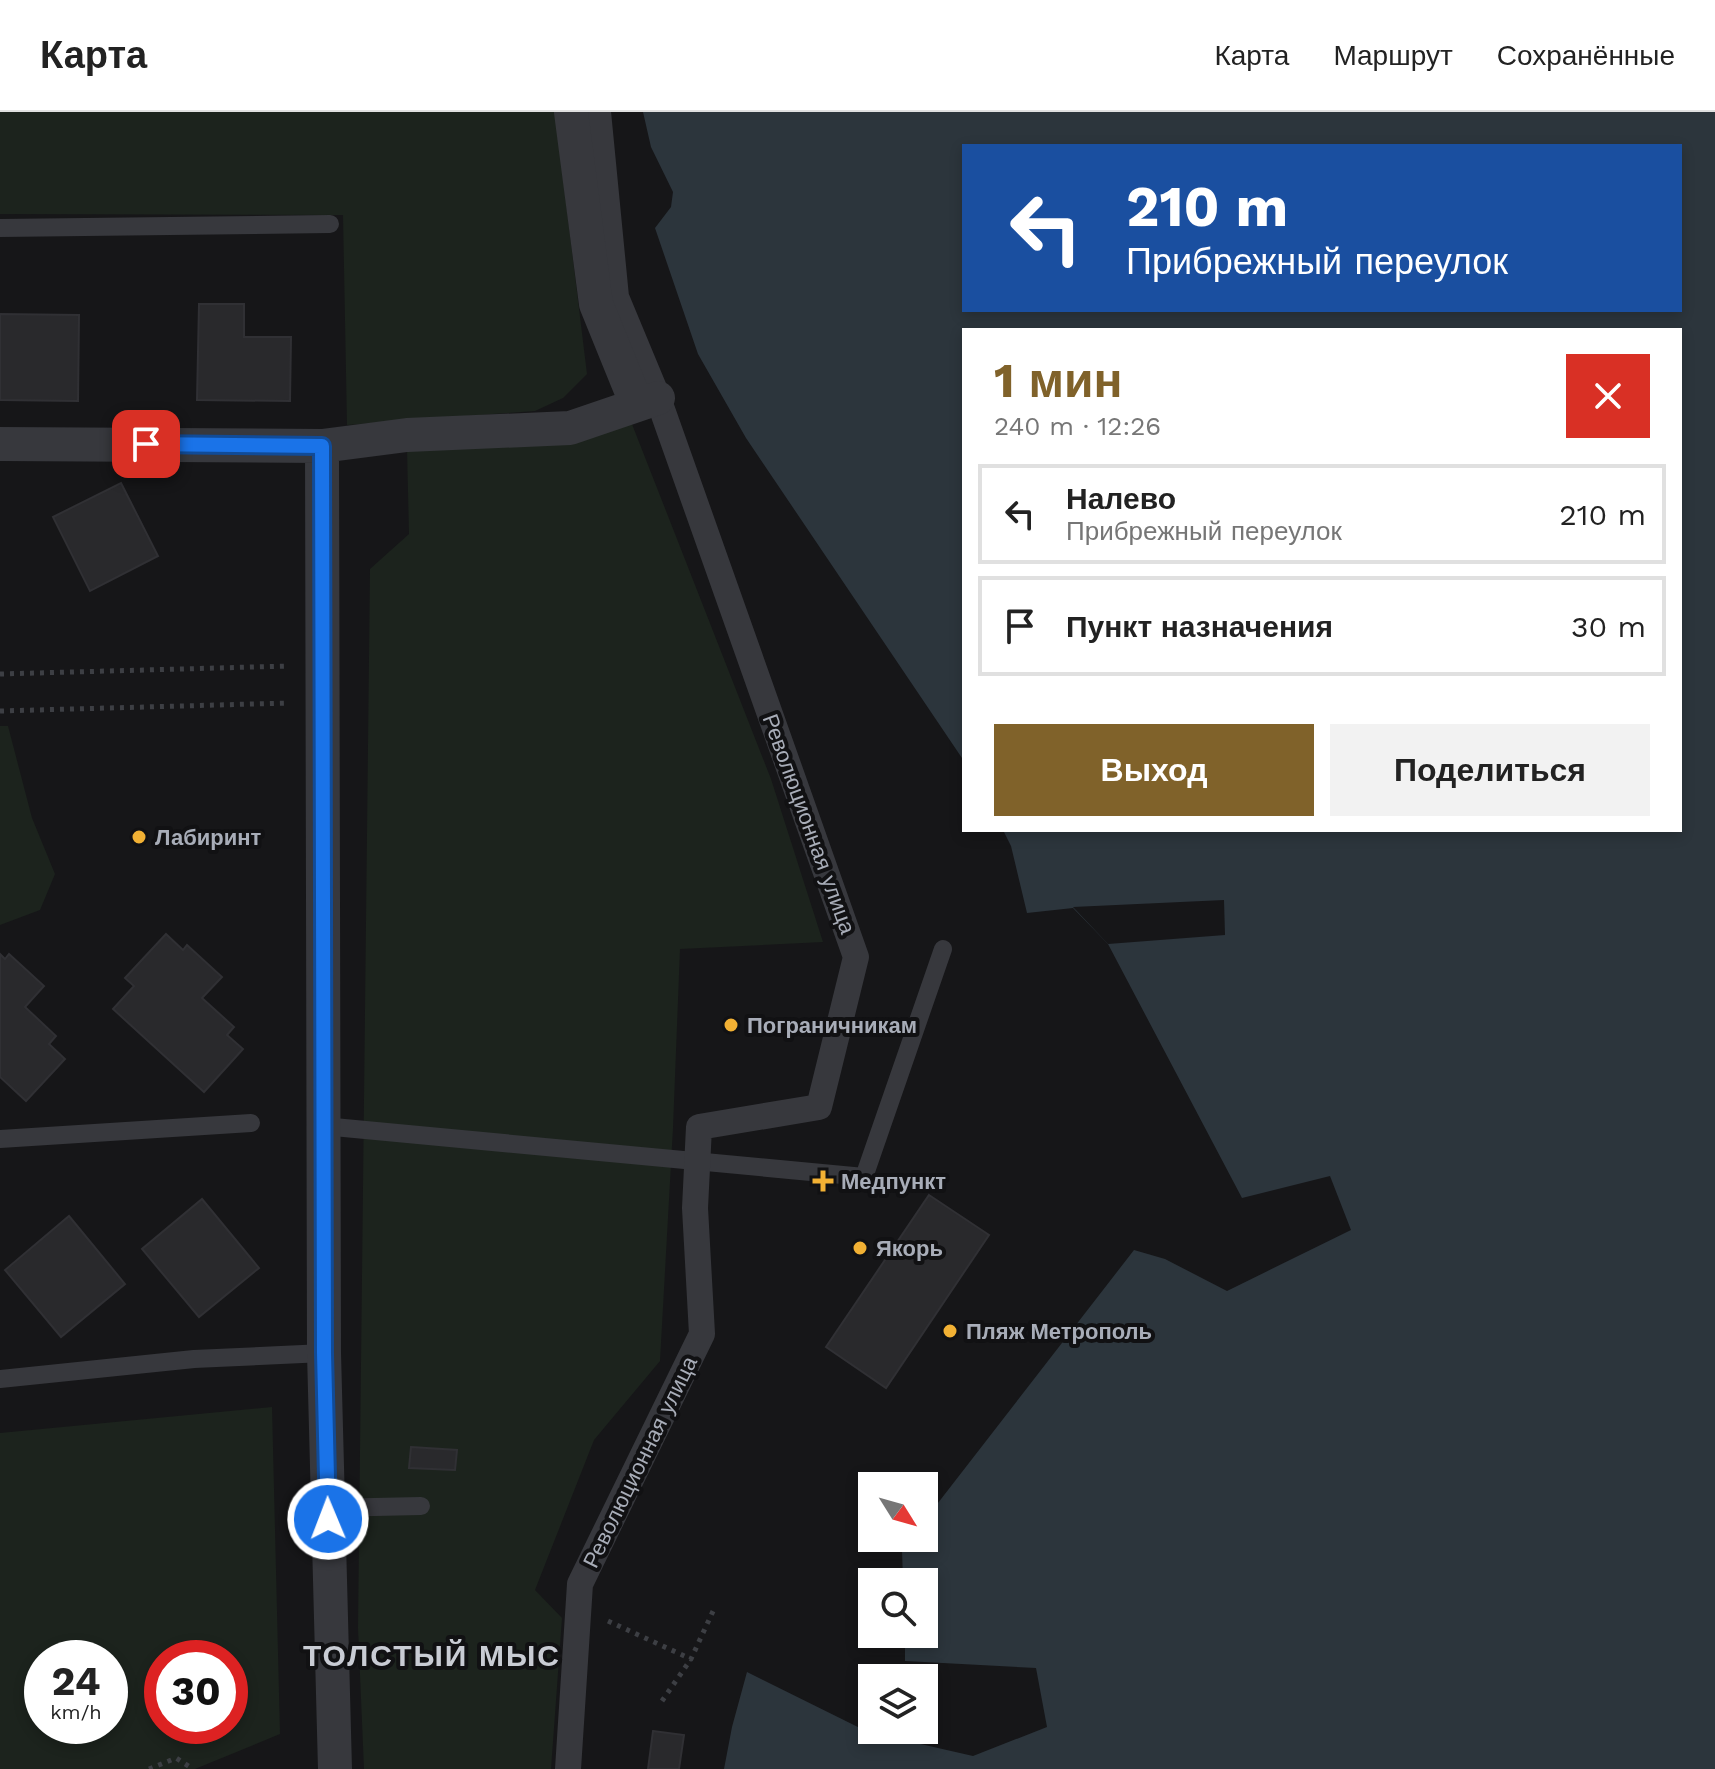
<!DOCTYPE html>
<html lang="ru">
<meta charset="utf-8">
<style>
:root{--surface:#fff;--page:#f2f2f2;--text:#222;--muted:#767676;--line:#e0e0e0;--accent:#80622a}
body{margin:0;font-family:"Work Sans",sans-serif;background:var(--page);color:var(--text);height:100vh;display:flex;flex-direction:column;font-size:30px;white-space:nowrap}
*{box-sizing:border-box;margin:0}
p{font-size:26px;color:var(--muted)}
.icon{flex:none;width:44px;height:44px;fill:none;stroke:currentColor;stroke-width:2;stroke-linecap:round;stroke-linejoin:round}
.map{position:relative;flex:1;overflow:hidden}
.details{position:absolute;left:962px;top:216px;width:720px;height:504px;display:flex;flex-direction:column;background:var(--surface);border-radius:0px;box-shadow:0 4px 12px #0003}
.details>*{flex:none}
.hud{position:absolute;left:962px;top:32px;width:720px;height:168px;border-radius:0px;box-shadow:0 4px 12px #0003;background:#1a4fa0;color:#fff;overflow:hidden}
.needle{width:52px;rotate:127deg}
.controls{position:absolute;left:858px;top:1360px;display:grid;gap:16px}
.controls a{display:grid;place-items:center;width:80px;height:80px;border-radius:0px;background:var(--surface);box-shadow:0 4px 12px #0003;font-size:40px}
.speed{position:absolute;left:24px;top:1528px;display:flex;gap:16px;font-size:40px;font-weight:700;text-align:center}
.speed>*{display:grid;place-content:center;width:104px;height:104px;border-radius:50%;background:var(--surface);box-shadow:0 4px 12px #0003;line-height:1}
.speed small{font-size:20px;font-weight:400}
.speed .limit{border:12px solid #d22;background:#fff;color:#111}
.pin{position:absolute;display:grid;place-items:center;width:68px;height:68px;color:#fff;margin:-34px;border-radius:16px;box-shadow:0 4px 12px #0006}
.me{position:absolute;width:88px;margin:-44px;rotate:359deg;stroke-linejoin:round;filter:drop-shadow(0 0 6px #0008)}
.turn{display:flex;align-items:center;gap:28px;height:168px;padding:0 32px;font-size:36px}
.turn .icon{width:104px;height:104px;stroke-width:2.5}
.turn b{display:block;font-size:56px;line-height:68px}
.round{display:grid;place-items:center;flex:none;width:84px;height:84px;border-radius:0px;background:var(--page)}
.headline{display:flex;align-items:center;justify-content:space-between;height:136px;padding:0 32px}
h1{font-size:48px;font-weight:700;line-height:60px;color:var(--accent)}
.action{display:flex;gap:16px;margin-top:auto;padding:16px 32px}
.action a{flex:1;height:92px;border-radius:0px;background:var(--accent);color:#fff;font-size:32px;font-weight:700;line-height:92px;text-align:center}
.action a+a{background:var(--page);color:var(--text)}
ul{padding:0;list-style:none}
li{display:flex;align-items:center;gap:24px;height:100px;margin:0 16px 12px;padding:0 16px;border:4px solid var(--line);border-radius:0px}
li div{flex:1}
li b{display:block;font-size:30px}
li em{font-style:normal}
header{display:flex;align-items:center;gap:48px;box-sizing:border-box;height:112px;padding:0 40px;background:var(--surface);border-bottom:2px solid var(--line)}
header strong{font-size:38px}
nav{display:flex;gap:44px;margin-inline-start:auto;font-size:28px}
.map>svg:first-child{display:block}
.green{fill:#1c231d;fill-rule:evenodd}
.water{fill:#2c353c;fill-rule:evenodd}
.pier{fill:#161618}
.building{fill:#29292c;stroke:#303034;stroke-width:2}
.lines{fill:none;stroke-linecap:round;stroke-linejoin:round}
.path{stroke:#3d3f44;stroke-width:5;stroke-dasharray:4 6;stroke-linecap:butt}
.service{stroke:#37383d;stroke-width:18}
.pedestrian{stroke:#37383d;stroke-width:26}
.minor{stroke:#37383d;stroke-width:34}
.route-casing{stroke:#114b97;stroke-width:20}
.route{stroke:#1a73e8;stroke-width:14}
.poi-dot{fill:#f2b134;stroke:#111113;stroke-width:3}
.labels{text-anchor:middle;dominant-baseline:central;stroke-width:8;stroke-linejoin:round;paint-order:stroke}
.street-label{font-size:22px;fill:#a8adb8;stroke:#111113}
.poi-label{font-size:22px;font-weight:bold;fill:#a8adb8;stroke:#111113;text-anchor:start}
.district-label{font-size:30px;font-weight:bold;letter-spacing:2px;fill:#c9ccd4;stroke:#111113}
</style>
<header>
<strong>Карта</strong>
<nav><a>Карта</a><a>Маршрут</a><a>Сохранённые</a></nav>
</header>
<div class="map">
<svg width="1715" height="1657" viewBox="0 0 1715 1657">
<rect width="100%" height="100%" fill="#161618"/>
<!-- green -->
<path class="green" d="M0,0H555L587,262L563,286L535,299L347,313L343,103L0,102Z
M630,307L771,667L823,830L680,837L673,1016L660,1249L594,1328L535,1478L562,1506L551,1657H364L358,1516L370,457L409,422L407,337Z
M0,614H8L32,706L55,762L40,798L0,813Z
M272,1295L280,1622L195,1657H0V1321ZM110,1546V1614H42V1546ZM230,1546V1614H162V1546Z"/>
<!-- water -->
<path class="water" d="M643,0H1715V1657H724L732,1615L747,1560L868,1620L973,1644L1047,1615L1036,1556L905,1549V1522H924V1470H903L902,1437L911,1426H924V1409L1134,1138L1165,1147L1227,1179L1351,1118L1330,1064L1242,1086L1108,832L1073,796L1027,801L1011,734L1003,718H1680V218H964V649L746,326L698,242L655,116L671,95L673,80L651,35ZM964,34H1680V198H964Z"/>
<!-- pier -->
<path class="pier" d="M1224,788L1225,823L1108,832L1073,795Z"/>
<!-- building -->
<path class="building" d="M199,192H244V225H291L290,289L197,288Z
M0,202L79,203L78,289L0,288Z
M121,371L158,444L90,479L53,405Z
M166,822L183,838L187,833L222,865L202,886L234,915L227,923L243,937L204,980L113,897L134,874L125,866Z
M0,842L5,847L9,842L44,874L25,895L56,924L49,932L65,947L26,989L0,965Z
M929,1083L989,1123L886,1276L826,1235Z
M202,1087L259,1156L199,1205L142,1137Z
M69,1104L125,1172L61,1225L5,1158Z
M411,1335L457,1338L455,1358L409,1356Z
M653,1619L684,1623L679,1657H648Z"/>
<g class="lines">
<!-- path -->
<path class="path" d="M0,562L289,554
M0,599L289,591
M608,1509L691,1547L714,1497
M662,1589L691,1547
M149,1657L176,1646L193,1657"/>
<!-- service -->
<path class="service" d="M0,116L330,112
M323,1014L864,1065L943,837
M0,1027L251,1011
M0,1267L194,1247L324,1241
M328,1396L421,1394"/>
<!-- pedestrian -->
<path class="pedestrian" d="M568,1657L580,1472L702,1222L695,1096L699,1015L819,995L856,845L658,286L616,185L598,0"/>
<!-- minor -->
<path class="minor" d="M571,0L596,192L637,293
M0,332L322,334L407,323L570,316L658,286
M322,334L324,1241L335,1657"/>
</g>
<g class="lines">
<defs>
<path id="route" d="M146,332L322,334L324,1241L328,1407"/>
</defs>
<!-- route casing -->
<use href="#route" class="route-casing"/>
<!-- route -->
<use href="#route" class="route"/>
</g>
<!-- markers -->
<g class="poi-dot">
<circle cx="139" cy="725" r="8"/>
<circle cx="731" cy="913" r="8"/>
<path d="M819 1057h8v8h8v8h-8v8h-8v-8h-8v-8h8z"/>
<circle cx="860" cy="1136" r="8"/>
<circle cx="950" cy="1219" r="8"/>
</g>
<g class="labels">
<!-- street labels -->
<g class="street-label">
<text transform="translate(809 712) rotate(70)">Революционная улица</text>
<text transform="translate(640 1350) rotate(-64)">Революционная улица</text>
</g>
<!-- poi labels -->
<g class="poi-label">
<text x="155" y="725">Лабиринт</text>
<text x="747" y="913">Пограничникам</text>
<text x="841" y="1069">Медпункт</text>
<text x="876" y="1136">Якорь</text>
<text x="966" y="1219">Пляж Метрополь</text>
</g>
<!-- district labels -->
<g class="district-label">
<text x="432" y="1543">ТОЛСТЫЙ МЫС</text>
</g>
</g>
</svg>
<div class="controls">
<a><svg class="needle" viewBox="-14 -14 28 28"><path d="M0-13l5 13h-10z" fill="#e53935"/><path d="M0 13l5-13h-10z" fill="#767676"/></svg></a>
<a><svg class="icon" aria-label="search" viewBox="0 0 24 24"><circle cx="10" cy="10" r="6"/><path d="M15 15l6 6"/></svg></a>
<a><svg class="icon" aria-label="layers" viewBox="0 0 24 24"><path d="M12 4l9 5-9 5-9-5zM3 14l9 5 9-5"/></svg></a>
</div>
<div class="speed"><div>24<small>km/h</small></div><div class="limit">30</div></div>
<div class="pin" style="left:146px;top:332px;background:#d93025"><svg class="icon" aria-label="arrive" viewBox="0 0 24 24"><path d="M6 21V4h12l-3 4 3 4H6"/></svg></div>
<svg class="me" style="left:328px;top:1407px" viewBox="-20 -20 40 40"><circle r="17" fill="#1a73e8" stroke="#fff" stroke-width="3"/><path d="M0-11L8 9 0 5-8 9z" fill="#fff"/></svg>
<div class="hud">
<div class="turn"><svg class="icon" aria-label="left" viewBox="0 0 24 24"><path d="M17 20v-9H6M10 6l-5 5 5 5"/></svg><div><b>210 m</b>Прибрежный переулок</div></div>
</div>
<section class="details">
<div class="headline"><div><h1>1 мин</h1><p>240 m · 12:26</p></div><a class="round" style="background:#d93025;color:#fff"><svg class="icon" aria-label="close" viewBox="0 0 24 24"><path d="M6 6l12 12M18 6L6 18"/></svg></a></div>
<ul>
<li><svg class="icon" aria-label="left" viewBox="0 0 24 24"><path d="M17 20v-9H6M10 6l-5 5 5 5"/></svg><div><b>Налево</b><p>Прибрежный переулок</p></div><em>210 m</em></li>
<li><svg class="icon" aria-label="arrive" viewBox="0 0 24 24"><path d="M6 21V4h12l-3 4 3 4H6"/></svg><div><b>Пункт назначения</b></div><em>30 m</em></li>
</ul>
<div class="action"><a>Выход</a><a>Поделиться</a></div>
</section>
</div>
